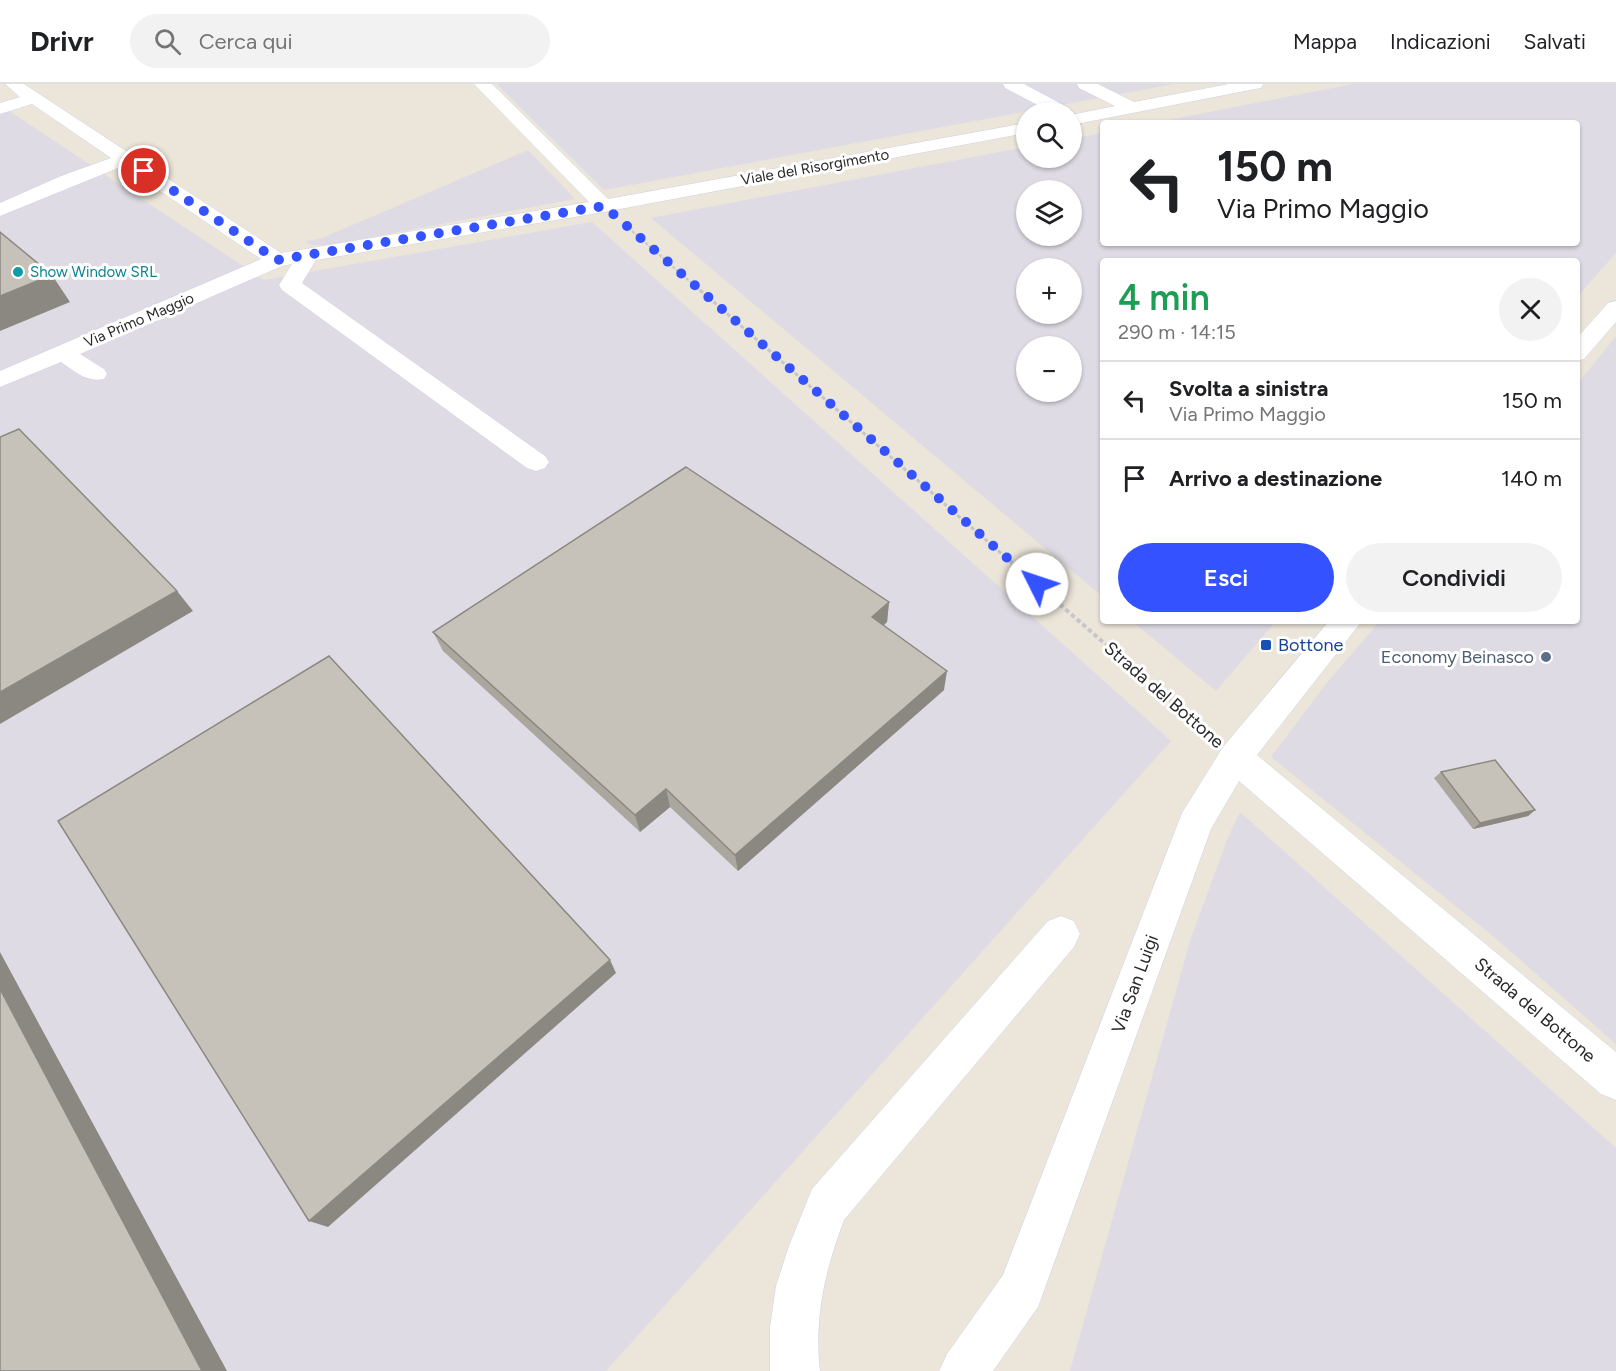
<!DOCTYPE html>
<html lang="it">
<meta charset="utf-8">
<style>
:root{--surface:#fff;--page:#f2f2f2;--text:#202124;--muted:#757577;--line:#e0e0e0;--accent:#3452ff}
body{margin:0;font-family:Figtree,sans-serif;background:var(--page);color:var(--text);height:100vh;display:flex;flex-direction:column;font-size:22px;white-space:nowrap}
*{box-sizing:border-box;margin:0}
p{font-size:20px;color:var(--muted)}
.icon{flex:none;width:33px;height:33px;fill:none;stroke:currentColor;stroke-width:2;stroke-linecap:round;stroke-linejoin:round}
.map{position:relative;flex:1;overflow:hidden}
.side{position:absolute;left:1100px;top:174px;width:480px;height:366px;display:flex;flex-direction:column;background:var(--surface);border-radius:6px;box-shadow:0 2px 4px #0004}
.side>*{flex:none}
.top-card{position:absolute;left:1100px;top:36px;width:480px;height:126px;border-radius:6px;box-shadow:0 2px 4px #0004;background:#fff;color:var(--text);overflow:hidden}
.controls{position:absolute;left:1016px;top:18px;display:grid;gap:12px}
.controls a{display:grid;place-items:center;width:66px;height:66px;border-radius:50%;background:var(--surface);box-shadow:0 2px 4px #0004;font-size:30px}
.pin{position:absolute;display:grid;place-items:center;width:51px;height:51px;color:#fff;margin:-26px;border:3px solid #fff;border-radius:50%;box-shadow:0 2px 6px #0007}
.me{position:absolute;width:66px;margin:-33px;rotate:311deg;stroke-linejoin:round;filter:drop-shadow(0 0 4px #0008)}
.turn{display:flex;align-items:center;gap:21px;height:126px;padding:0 18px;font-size:27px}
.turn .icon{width:78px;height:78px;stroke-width:2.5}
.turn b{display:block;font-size:42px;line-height:51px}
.round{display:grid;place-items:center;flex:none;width:63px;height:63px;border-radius:32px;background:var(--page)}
.summary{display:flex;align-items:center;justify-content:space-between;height:102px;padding:0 18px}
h1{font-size:36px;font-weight:600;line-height:45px;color:#1e9e55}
.primary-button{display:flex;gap:12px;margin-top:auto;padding:12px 18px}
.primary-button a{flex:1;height:69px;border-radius:36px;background:var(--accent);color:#fff;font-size:24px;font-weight:600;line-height:69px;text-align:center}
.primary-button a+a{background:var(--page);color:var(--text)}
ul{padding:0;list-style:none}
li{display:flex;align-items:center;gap:18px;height:78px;padding:0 18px;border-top:2px solid var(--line)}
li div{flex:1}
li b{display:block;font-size:22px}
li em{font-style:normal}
header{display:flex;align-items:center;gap:36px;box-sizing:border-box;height:84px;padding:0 30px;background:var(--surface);border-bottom:2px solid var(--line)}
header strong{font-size:28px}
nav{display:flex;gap:33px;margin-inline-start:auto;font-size:21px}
.search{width:420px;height:54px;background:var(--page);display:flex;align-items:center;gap:15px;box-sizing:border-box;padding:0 21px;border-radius:33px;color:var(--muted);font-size:22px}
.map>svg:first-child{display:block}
.industrial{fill:#dedbe4;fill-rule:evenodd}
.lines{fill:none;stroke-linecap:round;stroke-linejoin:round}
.minor-casing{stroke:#cfd2e3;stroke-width:1}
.path-far2{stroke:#c7c7c7;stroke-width:2;stroke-dasharray:3 1.5;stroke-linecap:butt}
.path-far1{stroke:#c7c7c7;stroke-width:3;stroke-dasharray:4 2;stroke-linecap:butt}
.path{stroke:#c7c7c7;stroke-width:4;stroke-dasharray:4.5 3;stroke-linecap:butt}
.minor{fill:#fff;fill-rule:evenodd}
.wall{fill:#aba79f}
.shaded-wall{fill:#8b8882}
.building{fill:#c7c2b9;stroke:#8b8882;stroke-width:1.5}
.route{stroke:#3452ff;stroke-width:10;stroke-dasharray:0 18}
.culture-dot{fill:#0f9aa8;stroke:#fff;stroke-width:2}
.transit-dot{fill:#1a4fb4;stroke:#fff;stroke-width:2}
.service-dot{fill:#5c6f8a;stroke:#fff;stroke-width:2}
.labels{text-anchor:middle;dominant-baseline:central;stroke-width:6;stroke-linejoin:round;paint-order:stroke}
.far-street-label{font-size:15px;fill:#292929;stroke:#fff}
.far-culture-label{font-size:15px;fill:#0d838f;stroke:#fff;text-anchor:start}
.transit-label{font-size:18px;fill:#164399;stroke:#fff;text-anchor:start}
.service-label{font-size:18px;fill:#4e5e75;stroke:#fff;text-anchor:end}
.street-label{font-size:18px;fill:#292929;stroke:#fff}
</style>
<header>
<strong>Drivr</strong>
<div class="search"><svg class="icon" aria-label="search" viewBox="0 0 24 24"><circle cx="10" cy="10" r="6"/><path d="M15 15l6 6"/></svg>Cerca qui</div>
<nav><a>Mappa</a><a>Indicazioni</a><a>Salvati</a></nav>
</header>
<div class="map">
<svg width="1616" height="1287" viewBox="0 0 1616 1287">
<rect width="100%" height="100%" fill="#ece5da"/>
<!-- industrial -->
<path class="industrial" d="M497,0H1174L604,106Z
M1353,0H1616V169L1577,213L1576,177H1102V512L651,134L1026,63V74H1071V55L1102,49V159H1576V39H1153ZM1071,106V152H1026V106ZM1071,184V230H1026V184ZM1071,262V308H1026V262Z
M0,21L264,196L592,138L1171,657L606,1287H0Z
M528,66L575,115L329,161H312L305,158L322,154Z
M1616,252V960L1494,853L1271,673L1325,601L1380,537H1576L1577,301Z
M1132,537H1276L1216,607Z
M1240,728L1616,1064V1287H1070L1190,857L1227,756Z"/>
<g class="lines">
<defs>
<path id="minor" d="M5,0H24L281,169L589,118L474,0H492L608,115L1026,39V49L604,128L316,176L302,199L545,372L549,378L545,384L536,387L527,384L282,206L279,201L292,180L282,182L80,270L104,285L107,290L104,295C87,299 74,287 61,278L0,303V287L261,175L123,82L0,132V119L61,92L111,74L32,20L0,30V19L20,13Z
M1003,0H1024L1069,24L1072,28H1051L1005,4Z
M1077,0H1098L1134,18L1229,0H1263L1261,4L1255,5L1071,41V31L1115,22L1079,4Z
M1616,217V238L1584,275L1576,277V255L1608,219Z
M1329,537H1362L1257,671L1616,968V1016L1601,1010L1239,697L1211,745L1038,1223L993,1287H939L947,1270L1003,1191L1182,729L1223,663Z
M1061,832L1074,837L1080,850L1074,863L844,1136C825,1186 814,1234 820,1287H770V1243L776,1202L789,1162L812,1105L1048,837Z"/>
</defs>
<!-- minor casing -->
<use href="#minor" class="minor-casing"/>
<!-- path-far2 -->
<path class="path-far2" d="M632,147L702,208"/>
<!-- path-far1 -->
<path class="path-far1" d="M700,206L1011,478"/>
<!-- path -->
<path class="path" d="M1009,476L1205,647"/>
<!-- minor -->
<use href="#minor" class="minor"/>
</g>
<!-- wall -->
<path class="wall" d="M889,518L887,538L884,541L944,606L738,787L670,723L640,748L443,567L433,548Z
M1441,688L1535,726L1528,732L1473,745L1434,694Z"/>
<!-- shaded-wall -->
<path class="shaded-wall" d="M52,191L70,218L0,247V212Z
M177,507L193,527L0,640V608Z
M889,518L887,538L870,553L872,533Z
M947,587L944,606L738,787L735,771Z
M666,705L670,723L640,748L635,731Z
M1535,726L1528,732L1473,745L1480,739Z
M0,868L227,1287H202L0,905Z
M610,876L616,889L328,1143L309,1137Z"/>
<!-- building -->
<path class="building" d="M0,148L52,191L0,212Z
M19,345L177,507L0,608V353Z
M686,383L889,518L872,533L947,587L735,771L666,705L635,731L433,548Z
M329,572L610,876L309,1137L58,737Z
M1495,676L1535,726L1480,739L1441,688Z
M0,905L202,1287H0Z"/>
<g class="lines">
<!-- route -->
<path class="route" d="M144,87L277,176L604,122L1037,500"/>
</g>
<!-- markers -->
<circle class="culture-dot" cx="18" cy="188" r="6"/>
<rect class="transit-dot" x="1260" y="555" width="12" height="12" rx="3"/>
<circle class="service-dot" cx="1546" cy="573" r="6"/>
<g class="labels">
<!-- far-street labels -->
<g class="far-street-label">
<text transform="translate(815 83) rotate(-10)">Viale del Risorgimento</text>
<text transform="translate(139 236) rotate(-23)">Via Primo Maggio</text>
</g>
<!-- far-culture labels -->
<g class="far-culture-label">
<text x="30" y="188">Show Window SRL</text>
</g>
<!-- transit labels -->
<g class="transit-label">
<text x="1278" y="561">Bottone</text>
</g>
<!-- service labels -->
<g class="service-label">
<text x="1534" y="573">Economy Beinasco</text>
</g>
<!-- street labels -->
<g class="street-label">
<text transform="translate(1164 611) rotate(41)">Strada del Bottone</text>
<text transform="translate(1135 900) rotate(-70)">Via San Luigi</text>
<text transform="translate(1535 926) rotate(40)">Strada del Bottone</text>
</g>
</g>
</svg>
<div class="controls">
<a><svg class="icon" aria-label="search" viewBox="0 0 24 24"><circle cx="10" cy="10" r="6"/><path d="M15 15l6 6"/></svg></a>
<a><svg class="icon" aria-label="layers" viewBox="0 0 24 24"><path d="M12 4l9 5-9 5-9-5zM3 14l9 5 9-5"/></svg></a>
<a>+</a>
<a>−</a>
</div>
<div class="pin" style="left:144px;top:87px;background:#d93025"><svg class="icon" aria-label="arrive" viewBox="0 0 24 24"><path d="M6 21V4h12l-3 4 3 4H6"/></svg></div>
<svg class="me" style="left:1037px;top:500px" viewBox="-20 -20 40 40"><circle r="19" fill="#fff"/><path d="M0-13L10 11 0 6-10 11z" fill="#3452ff"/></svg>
<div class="top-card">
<div class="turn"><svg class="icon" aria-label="left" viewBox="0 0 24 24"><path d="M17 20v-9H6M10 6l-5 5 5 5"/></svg><div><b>150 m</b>Via Primo Maggio</div></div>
</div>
<section class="side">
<div class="summary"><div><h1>4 min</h1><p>290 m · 14:15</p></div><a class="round"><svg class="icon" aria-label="close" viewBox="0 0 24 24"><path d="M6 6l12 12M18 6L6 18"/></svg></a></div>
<ul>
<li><svg class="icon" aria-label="left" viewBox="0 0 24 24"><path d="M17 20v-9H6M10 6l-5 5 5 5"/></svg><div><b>Svolta a sinistra</b><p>Via Primo Maggio</p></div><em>150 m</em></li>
<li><svg class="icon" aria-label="arrive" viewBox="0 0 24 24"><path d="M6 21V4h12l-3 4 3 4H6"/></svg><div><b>Arrivo a destinazione</b></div><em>140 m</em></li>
</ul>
<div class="primary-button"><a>Esci</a><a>Condividi</a></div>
</section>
</div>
